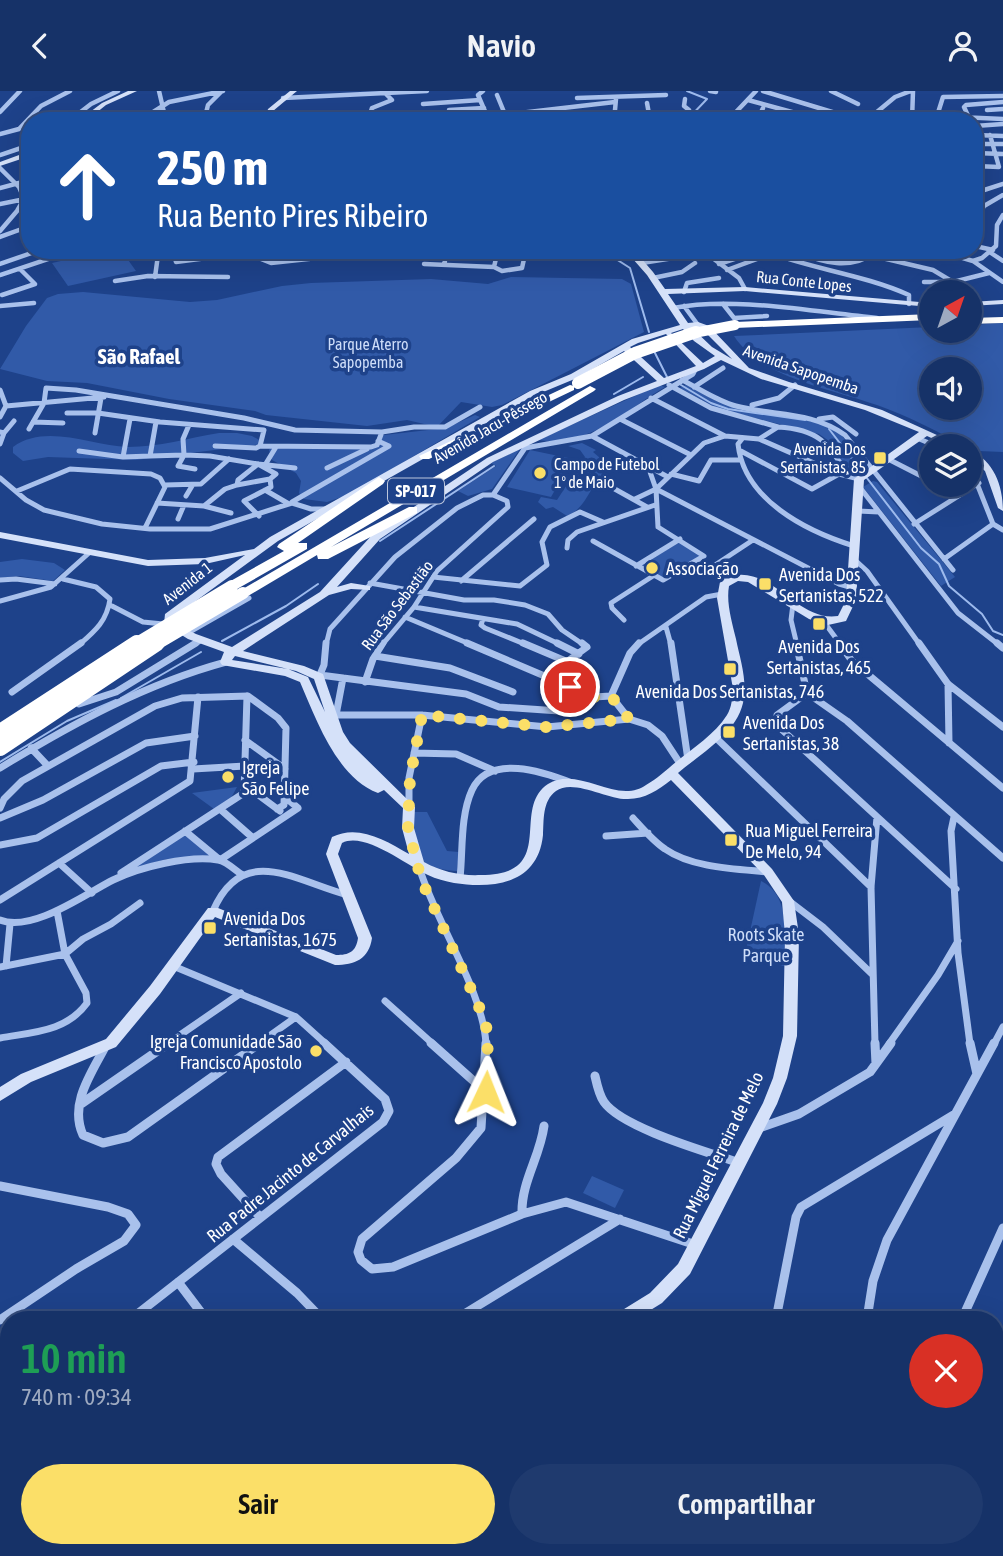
<!DOCTYPE html>
<html lang="pt">
<meta charset="utf-8">
<style>
:root{--surface:#163268;--page:#1f3a6e;--text:#f1f3f6;--muted:#9eaac0;--line:#354d7c;--accent:#fbdf68}
body{margin:0;font-family:"Asap Condensed",sans-serif;background:var(--page);color:var(--text);height:100vh;display:flex;flex-direction:column;font-size:26px;white-space:nowrap}
*{box-sizing:border-box;margin:0}
p{font-size:23px;color:var(--muted)}
.icon{flex:none;width:38px;height:38px;fill:none;stroke:currentColor;stroke-width:2;stroke-linecap:round;stroke-linejoin:round}
.map{position:relative;flex:1;overflow:hidden}
.panel{position:absolute;left:0px;top:1220px;width:1004px;height:247px;display:flex;flex-direction:column;background:var(--surface);border-radius:28px 28px 0 0;box-shadow:0 7px 28px #0002,0 0 0 2px var(--line)}
.panel>*{flex:none}
.hud{position:absolute;left:21px;top:21px;width:962px;height:147px;border-radius:28px;box-shadow:0 7px 28px #0002,0 0 0 2px var(--line);background:#1a4fa0;color:#fff;overflow:hidden}
.needle{width:46px;rotate:40deg}
.tools{position:absolute;left:919px;top:189px;display:grid;gap:14px}
.tools a{display:grid;place-items:center;width:63px;height:63px;border-radius:50%;background:var(--surface);box-shadow:0 7px 28px #0002,0 0 0 2px var(--line);font-size:35px}
.pin{position:absolute;display:grid;place-items:center;width:60px;height:60px;color:#fff;margin:-30px;border:4px solid #fff;border-radius:50%;box-shadow:0 2px 7px #0007}
.me{position:absolute;width:77px;margin:-38px;rotate:2deg;stroke-linejoin:round;filter:drop-shadow(0 0 5px #0008)}
.turn{display:flex;align-items:center;gap:24px;height:147px;padding:0 21px;font-size:32px}
.turn .icon{width:91px;height:91px;stroke-width:2.5}
.turn b{display:block;font-size:49px;line-height:60px}
.round{display:grid;place-items:center;flex:none;width:74px;height:74px;border-radius:37px;background:var(--page)}
.overview{display:flex;align-items:center;justify-content:space-between;height:119px;padding:0 21px}
h1{font-size:42px;font-weight:600;line-height:52px;color:#1e9e55}
.action{display:flex;gap:14px;margin-top:auto;padding:14px 21px}
.action a{flex:1;height:80px;border-radius:42px;background:var(--accent);color:#111;font-size:28px;font-weight:600;line-height:80px;text-align:center}
.action a+a{background:var(--page);color:var(--text)}
header{display:flex;justify-content:space-between;align-items:center;height:91px;padding:0 21px;background:var(--surface);font-size:32px;font-weight:600}
.map>svg:first-child{display:block}
.green{fill:#315aa8;fill-rule:evenodd}
.lines{fill:none;stroke-linecap:round;stroke-linejoin:round}
.stream-far1{stroke:#9dbaed;stroke-width:2}
.stream{stroke:#9dbaed;stroke-width:2.5}
.street-far3{stroke:#a9c1ec;stroke-width:4.5}
.street-far2{stroke:#a9c1ec;stroke-width:5}
.street-far1{stroke:#a9c1ec;stroke-width:7}
.street{stroke:#a9c1ec;stroke-width:9}
.secondary{fill:#d5e1f9;fill-rule:evenodd}
.highway{fill:#fff;fill-rule:evenodd}
.highway-bridge-far2{stroke:#fff;stroke-width:10}
.highway-bridge-far1{stroke:#fff;stroke-width:12}
.highway-bridge{stroke:#fff;stroke-width:16}
.route{stroke:#fbdf68;stroke-width:12;stroke-dasharray:0 21.6}
.poi-dot{fill:#fbdf68;stroke:#1e428a;stroke-width:2.5}
.labels{text-anchor:middle;dominant-baseline:central;stroke-width:7;stroke-linejoin:round;paint-order:stroke}
.far-street-label{font-size:16px;fill:#fff;stroke:#1e428a}
.far-park-label{font-size:16px;fill:#ceddf9;stroke:#1e428a}
.far-poi-label{font-size:16px;fill:#fff;stroke:#1e428a;text-anchor:end}
.shield{fill:#1e428a;stroke:#bcc6dc;stroke-width:2}
.shield-label{font-size:16px;font-weight:bold;fill:#fff}
.poi-label{font-size:18px;fill:#fff;stroke:#1e428a;text-anchor:start}
.park-label{font-size:18px;fill:#ceddf9;stroke:#1e428a}
.street-label{font-size:18px;fill:#fff;stroke:#1e428a}
.far-district-label{font-size:21px;font-weight:bold;fill:#fff;stroke:#1e428a}
</style>
<header><svg class="icon" aria-label="back" viewBox="0 0 24 24"><path d="M15 5l-7 7 7 7"/></svg>Navio<svg class="icon" aria-label="person" viewBox="0 0 24 24"><circle cx="12" cy="8" r="4"/><path d="M4 21q1-7 8-7t8 7"/></svg></header>
<div class="map">
<svg width="1003" height="1465" viewBox="0 0 1003 1465">
<rect width="100%" height="100%" fill="#1e428a"/>
<!-- green -->
<path class="green" d="M110,159H121L136,180L68,195L52,172Z
M511,186L622,188L631,193L644,241L502,314L492,316L461,311L437,336L407,329L367,335L266,324L255,320L169,308L87,292L47,290L0,278L26,235L47,207L58,203L83,201L190,211L217,209L282,195L311,192L431,188L488,193Z
M1003,232V361L979,360L964,355C936,339 907,325 877,314C832,298 761,287 734,245L931,236V240H970V234ZM931,278H970V317H931Z
M659,294L665,296C624,320 591,356 538,349Z
M686,294L716,310L814,329L840,342L864,374L852,380H847L829,350L819,343L719,318L680,297Z
M475,324L480,326L348,404L327,411L304,408L299,402L301,390L296,382L272,369L269,359L271,356H371L384,344L446,337Z
M219,342H237L252,345L261,350V353L136,369L48,366L23,370L13,362V356C46,332 92,355 128,356C159,356 188,347 219,342Z
M582,352L596,359L593,361L607,373L602,390C586,397 589,415 567,425L553,416L546,418L538,411L541,406L557,409L585,366L580,359L568,355Z
M520,358L492,398L468,405L458,400L496,375L491,372Z
M530,359L573,368L551,406L507,396Z
M873,390L877,391L955,486L941,495L863,396Z
M680,451L703,464L664,488L641,474Z
M22,468L54,472L65,479L53,490L19,485L0,487V471Z
M237,696L231,707L214,718L192,702Z
M412,721H427L447,760L459,761L457,780C410,777 418,761 412,721Z
M185,742L215,767L166,768L131,778Z
M761,790C792,805 784,847 784,875L744,868Z
M592,1085L624,1099L615,1117L583,1102Z"/>
<g class="lines">
<!-- stream-far1 -->
<path class="stream-far1" d="M686,30L707,8L687,0
M602,159L630,177L649,241
M654,260L667,286
M681,294L711,312L728,318L805,329
M614,303L643,286
M829,338L921,457L939,473L949,495L982,523L993,540L1003,544
M380,450L494,375
M222,550L286,515L318,493
M121,607L201,561
M0,671L67,630L116,609"/>
<!-- stream -->
<path class="stream" d="M996,1426L1003,1419
M958,1465L965,1458"/>
<!-- street-far3 -->
<path class="street-far3" d="M159,0L166,30
M483,0L478,4L487,25
M710,0L716,1
M763,0L862,30
M831,0L858,13
M497,4L504,21L511,23L615,11
M1003,5L943,6L937,25L1003,28
M283,7L427,0
M577,7L666,4
M748,9L814,27
M647,12L649,23
M423,13L480,9
M449,19L484,17
M987,19L1003,18
M0,21L20,0
M614,22L683,25
M970,29L964,16L966,14L1003,11
M69,30L91,13L118,0
M139,30L169,11L223,0
M204,30L208,14L221,1
M368,30L372,17L392,9L385,2
M614,30L616,8
M632,30L649,29
M677,30L689,19L684,15L685,8
M734,30L736,21L756,0
M757,30L763,17
M866,30L895,6L911,0
M912,30L913,0
M975,35L1003,33
M0,43L19,38L41,15L70,0
M975,44L1003,45
M975,53H1003
M975,62L1003,63
M0,64L30,54
M975,75L999,76L990,44
M0,77L19,96L24,108L17,120L0,140
M0,97L30,89
M975,102L1003,93
M0,113L25,108
M975,132L984,115L1003,104
M0,146L30,135
M975,155L993,159
M135,159L138,166L161,163L162,159
M173,159L176,171L238,163L237,159
M258,159L261,168L271,172L336,165L335,159
M422,159V166
M498,159L494,176L502,180L522,177L526,159
M702,159L739,187L745,198
M762,159C810,178 862,183 909,204V213
M792,159C823,172 851,181 879,159
M848,159L933,179L953,191
M935,159L973,170L1003,191
M704,161L718,159
M991,162L1003,170
M336,165L390,159
M261,167L308,162L311,159
M973,170L982,167L996,155L997,134L1003,124
M642,172L686,165
M0,173L40,159
M424,173L494,176
M719,173L762,159
M444,174L447,161L497,163
M727,179L770,163
M0,184L75,159
M155,186L158,164
M653,187L682,181L695,172
M115,190L148,185L228,186
M924,191H953L989,182
M684,201L687,192L719,187
M2,204L35,193L21,179
M723,213L734,227L767,225
M0,215L34,212
M684,215L698,234
M673,217C734,205 814,221 877,227"/>
<!-- street-far2 -->
<path class="street-far2" d="M682,289C700,298 717,310 736,315C774,325 812,320 845,344L953,479
M669,294L711,317L778,336
M694,296L723,277
M0,299L6,315L0,326
M651,307L725,345L759,348L839,383L859,388
M752,314L779,307L795,294
M6,315L104,306
M67,322H98L160,331L264,339L260,355L256,357L215,355
M819,328L833,326L856,343
M622,329L689,363
M33,331L63,332
M29,338L44,312L46,297L76,299L244,327L295,339L382,341
M0,341L4,342L14,330
M95,342L101,307
M592,345L668,386
M917,347L936,355
M742,348L738,353C744,409 806,440 854,455
M759,348L778,336C818,338 829,352 848,385
M0,353L4,342
M260,355L371,356L377,354L382,341L414,336H445L480,316
M739,359L812,398L839,383
M79,360L123,366L150,365L156,331
M150,365L184,364L183,348L189,334
M123,366L130,328
M888,368L931,390
M258,373L238,389L237,394L270,388
M265,374L276,356
M970,375L993,433L1003,439
M327,377L367,358
M195,378L178,375L184,364L210,365L258,373
M649,378L656,398
M671,383L699,390L711,369H741
M0,387L26,409L44,419L102,433L150,438H210L292,412L311,418H327
M604,392L647,416
M165,394L201,393L229,368
M858,394L958,522L999,554
M937,394L958,405
M656,398L839,493L853,497
M265,399L289,413
M17,400L70,378L151,383L160,387L165,396L145,437
M493,404L525,357L592,345L693,283L695,279
M186,405L192,395
M635,408L656,398
M292,411L389,355L378,350
M157,412L204,415L231,422
M204,415L225,398L237,394
M858,420L879,421
M259,425L244,410L271,396L270,388L276,383L258,373L295,377
M178,428L184,414
M914,433L979,392
M593,450L663,489L704,465L658,436L656,398L704,352L725,345
M567,457L568,449L577,441L655,414
M944,468L993,433
M855,469L867,480L920,554
M696,471L728,489
M636,475L680,448
M709,478L753,449
M433,486L520,495L547,474L542,451L550,436L580,421L603,431
M63,488L96,496L110,508C107,530 95,540 79,554
M0,489L16,488L55,493
M461,490L534,428
M370,492L464,509H494L525,514L548,523L562,539L584,554
M0,510L51,496L89,462
M793,513L791,529L797,554
M112,515L143,531L163,533
M414,516L517,533L561,554
M405,526L472,554
M483,528L481,534L485,537L527,554
M624,529L612,517L611,512L653,485
M824,531L841,554
M666,536L671,554
M186,543L249,507
M193,554L202,549
M326,554L330,538L395,466L457,417L483,404H493L507,410L508,416L437,480L414,516L382,554
M637,554L706,506L722,503"/>
<!-- street-far1 -->
<path class="street-far1" d="M467,552L594,606L611,605
M523,552L568,571
M557,552L579,563
M639,552L630,562L611,605L629,628L648,634L662,645L681,674
M671,552L688,669
M796,552L807,602L847,630L1003,767
M839,552L852,570L1003,697
M919,552L948,593L1003,636
M997,552L1003,557
M375,565L450,577L513,601
M320,584L466,603L499,616L574,621L584,617L594,606
M319,586L324,574L326,552
M546,586L587,556L582,552
M365,591L373,568L383,552
M948,593L949,652
M12,601L81,552
M807,602L777,624L779,636L956,798
M79,613L116,601L196,552
M329,624H422L547,636L629,628
M336,624L343,587
M715,646L871,796
M245,649L285,678
M31,657L47,674
M414,662L456,663L495,680
M0,677C72,633 145,593 226,571
M193,678L245,675
M245,694L280,720
M409,716V687L422,624
M0,717L4,708L22,690L155,615L182,607L248,605L278,627L286,637L284,714L277,718
M220,718L253,747
M954,726L951,740L958,862L970,953
M0,727L43,709L146,652L195,645
M633,727C643,738 653,750 665,758C692,777 736,778 768,781
M185,740L220,769L298,717L285,706
M606,745L648,742
M0,754L37,747L161,675L194,671
M59,772L92,802
M419,776C436,832 483,899 486,953
M121,782L244,702L247,605
M460,787C463,760 460,725 472,699C489,662 544,681 572,692
M0,809L190,690L198,606
M789,810L823,836L873,884
M213,820C243,750 297,791 348,804
M0,829C32,842 85,803 113,789C140,776 189,764 218,769C226,770 235,779 241,783
M6,875L10,833
M173,875L296,926L326,953
M0,876L65,863L83,848L111,833L140,812
M385,910L433,953
M0,947C33,941 66,941 87,912L86,902L65,863L57,820
M167,953L241,902
M258,953L296,926
M875,953L871,796L877,726
M889,953L938,884L958,850
M994,953L1003,936"/>
<!-- street -->
<path class="street" d="M431,952L486,1001
M486,952L481,1037L456,1067L362,1148L358,1161L361,1169L372,1178L393,1176L522,1123L566,1111L696,1154
M875,952L876,973
M970,952L977,983
M105,956C91,983 69,1013 83,1044L103,1052L128,1046L260,952
M595,985C597,994 599,1004 604,1011C622,1037 708,1061 740,1072
M81,1013L169,952
M759,1037L799,1023L870,981L891,952
M0,1095L108,1116L128,1123L136,1134L124,1150L76,1178L0,1229
M522,1123C521,1091 540,1066 544,1035
M260,1126L221,1083L216,1073L218,1066L346,971
M233,1148L297,1202L322,1228
M178,1191L206,1228
M131,1228L383,1031L389,1020L385,1008L324,952
M456,1228L620,1128
M776,1228L796,1126L801,1116L955,1023
M867,1228L873,1190L887,1149L994,952
M962,1228L1003,1137
M996,1267L1003,1265
M0,1268L9,1282
M247,1458L258,1465
M485,1458L574,1462L617,1458
M827,1458L833,1465
M750,1465L759,1458"/>
<!-- secondary -->
<path class="secondary" d="M128,0H137L106,14L86,30H78L102,12Z
M290,0H297L273,20L272,24L275,30H268L266,24L268,18Z
M30,60V65L0,75V71Z
M625,159H634L653,181L665,198L745,196L931,212V216L745,200L668,203L688,232L698,231L709,235L749,277L789,291L882,319L961,355H949L927,345L864,389L856,509L846,530L828,534L809,528L748,491L738,490L729,495C726,512 732,531 736,548C740,568 748,591 743,612C736,643 700,663 678,682L772,778L794,810L799,844L797,945L787,987L777,1013L690,1183L662,1212L636,1228H614L616,1223L650,1202L678,1173L763,1012L773,987L783,945L785,844L782,811L764,784L671,689C658,699 645,708 628,708C608,709 573,687 556,700C542,710 544,730 543,744C538,793 494,798 454,792C445,790 436,788 428,784C407,775 365,740 342,752L338,763L372,847C369,868 355,874 335,874L215,826L160,903L116,956L31,991L0,1010V996L21,983L106,948L150,895L208,817H218L336,864C349,864 356,861 358,847L326,763L332,746C358,733 385,749 409,763L402,737L403,717L384,699L378,702C337,687 316,628 300,591L285,585L222,574L220,571L224,561L188,548L164,533L165,523L245,464L205,473L148,475L0,447V441L148,469L205,467L254,458L270,446L530,300L571,283L632,248L680,234L647,184ZM692,237L703,239L732,268L712,256ZM683,238L694,250L715,265L703,272L671,242ZM666,243L696,275L664,287L630,256L638,252ZM624,260L657,290L618,305L487,367L372,444L320,501L232,556L196,543L174,532V526L278,450L536,304L577,287ZM721,269L761,288L865,319L919,341L854,388L846,509L838,525C799,531 775,479 736,484C731,484 725,488 720,491L717,507L733,598C732,607 732,616 727,624C715,643 693,657 676,671C666,679 657,688 646,694C640,698 634,700 626,700C600,700 573,678 548,693C510,718 559,784 481,784C461,785 442,781 424,771L414,737L415,716L350,652L343,641L323,583L304,575L243,560L329,504L351,498L370,499V495L351,492L337,496L380,448L493,371L624,309L704,278ZM235,565L296,580L314,588L325,621L308,586L288,578L232,569Z
M1003,209V213L970,215V211Z
M970,359C994,370 1003,395 1003,420L998,417L985,380L970,367Z
M9,1450V1458H21L18,1464L0,1465V1453Z"/>
<!-- highway -->
<path class="highway" d="M931,223V229L735,237L730,234L735,231Z
M1003,226V232L970,233V227Z
M570,294L574,295V299L429,368H421L419,365Z
M590,295L596,298L594,300L331,456L409,416H417V422L328,468H318L317,464L248,505H238L236,502Z
M379,386L385,390L383,393L298,452H307V458L237,498H227V492L284,460L277,456L279,453Z"/>
<!-- highway-bridge-far2 -->
<path class="highway-bridge-far2" d="M689,243L735,234"/>
<!-- highway-bridge-far1 -->
<path class="highway-bridge-far1" d="M578,292L635,262L696,241
M134,554L232,495
M155,554L243,502"/>
<!-- highway-bridge -->
<path class="highway-bridge" d="M0,641L137,552
M0,657L157,552"/>
</g>
<g class="lines">
<!-- route -->
<path class="route" d="M486,1001L488,946L485,929L421,788L408,737L410,687L422,624L547,636L629,628L611,605L594,606L570,596"/>
</g>
<!-- markers -->
<g class="poi-dot">
<rect x="873" y="360" width="14" height="14" rx="3.5"/>
<circle cx="540" cy="382" r="7"/>
<circle cx="652" cy="477" r="7"/>
<rect x="758" y="486" width="14" height="14" rx="3.5"/>
<rect x="812" y="526" width="14" height="14" rx="3.5"/>
<rect x="723" y="571" width="14" height="14" rx="3.5"/>
<rect x="722" y="634" width="14" height="14" rx="3.5"/>
<circle cx="228" cy="686" r="7"/>
<rect x="724" y="742" width="14" height="14" rx="3.5"/>
<rect x="203" y="830" width="14" height="14" rx="3.5"/>
<circle cx="316" cy="960" r="7"/>
</g>
<g class="labels">
<!-- far-street labels -->
<g class="far-street-label">
<text transform="translate(804 190) rotate(6)">Rua Conte Lopes</text>
<text transform="translate(801 278) rotate(19)">Avenida Sapopemba</text>
<text transform="translate(490 336) rotate(-30)">Avenida Jacu-Pêssego</text>
<text transform="translate(187 492) rotate(-38)">Avenida 1</text>
<text transform="translate(397 514) rotate(-53)">Rua São Sebastião</text>
</g>
<!-- far-park labels -->
<g class="far-park-label">
<text x="368" y="253">Parque Aterro<tspan x="368" dy="18">Sapopemba</tspan></text>
</g>
<!-- far-poi labels -->
<g class="far-poi-label">
<text x="866" y="358">Avenida Dos<tspan x="866" dy="18">Sertanistas, 85</tspan></text>
<text x="554" y="373" text-anchor="start">Campo de Futebol<tspan x="554" dy="18">1° de Maio</tspan></text>
</g>
<!-- shield labels -->
<rect class="shield" x="388" y="387.5" width="56" height="25" rx="5"/>
<g class="shield-label">
<text x="416" y="400">SP-017</text>
</g>
<!-- poi labels -->
<g class="poi-label">
<text x="666" y="477">Associação</text>
<text x="779" y="483">Avenida Dos<tspan x="779" dy="21">Sertanistas, 522</tspan></text>
<text x="819" y="555" text-anchor="middle">Avenida Dos<tspan x="819" dy="21">Sertanistas, 465</tspan></text>
<text x="730" y="600" text-anchor="middle">Avenida Dos Sertanistas, 746</text>
<text x="743" y="631">Avenida Dos<tspan x="743" dy="21">Sertanistas, 38</tspan></text>
<text x="242" y="676">Igreja<tspan x="242" dy="21">São Felipe</tspan></text>
<text x="745" y="739">Rua Miguel Ferreira<tspan x="745" dy="21">De Melo, 94</tspan></text>
<text x="224" y="827">Avenida Dos<tspan x="224" dy="21">Sertanistas, 1675</tspan></text>
<text x="302" y="950" text-anchor="end">Igreja Comunidade São<tspan x="302" dy="21">Francisco Apostolo</tspan></text>
</g>
<!-- park labels -->
<g class="park-label">
<text x="766" y="843">Roots Skate<tspan x="766" dy="21">Parque</tspan></text>
</g>
<!-- street labels -->
<g class="street-label">
<text transform="translate(718 1064) rotate(-64)">Rua Miguel Ferreira de Melo</text>
<text transform="translate(290 1082) rotate(-39)">Rua Padre Jacinto de Carvalhais</text>
</g>
<!-- far-district labels -->
<g class="far-district-label">
<text x="139" y="265">São Rafael</text>
</g>
</g>
</svg>
<div class="tools">
<a><svg class="needle" viewBox="-14 -14 28 28"><path d="M0-13l5 13h-10z" fill="#e53935"/><path d="M0 13l5-13h-10z" fill="#9eaac0"/></svg></a>
<a><svg class="icon" aria-label="sound" viewBox="0 0 24 24"><path d="M4 9h4l5-4v14l-5-4H4zM17 9q2 3 0 6"/></svg></a>
<a><svg class="icon" aria-label="layers" viewBox="0 0 24 24"><path d="M12 4l9 5-9 5-9-5zM3 14l9 5 9-5"/></svg></a>
</div>
<div class="pin" style="left:570px;top:596px;background:#d93025"><svg class="icon" aria-label="arrive" viewBox="0 0 24 24"><path d="M6 21V4h12l-3 4 3 4H6"/></svg></div>
<svg class="me" style="left:486px;top:1001px" viewBox="-20 -20 40 40"><path d="M0-17L14 15 0 8-14 15z" fill="#fbdf68" stroke="#fff" stroke-width="4"/></svg>
<div class="hud">
<div class="turn"><svg class="icon" aria-label="ahead" viewBox="0 0 24 24"><path d="M12 20V5M6 11l6-6 6 6"/></svg><div><b>250 m</b>Rua Bento Pires Ribeiro</div></div>
</div>
<section class="panel">
<div class="overview"><div><h1>10 min</h1><p>740 m · 09:34</p></div><a class="round" style="background:#d93025;color:#fff"><svg class="icon" aria-label="close" viewBox="0 0 24 24"><path d="M6 6l12 12M18 6L6 18"/></svg></a></div>
<div class="action"><a>Sair</a><a>Compartilhar</a></div>
</section>
</div>
